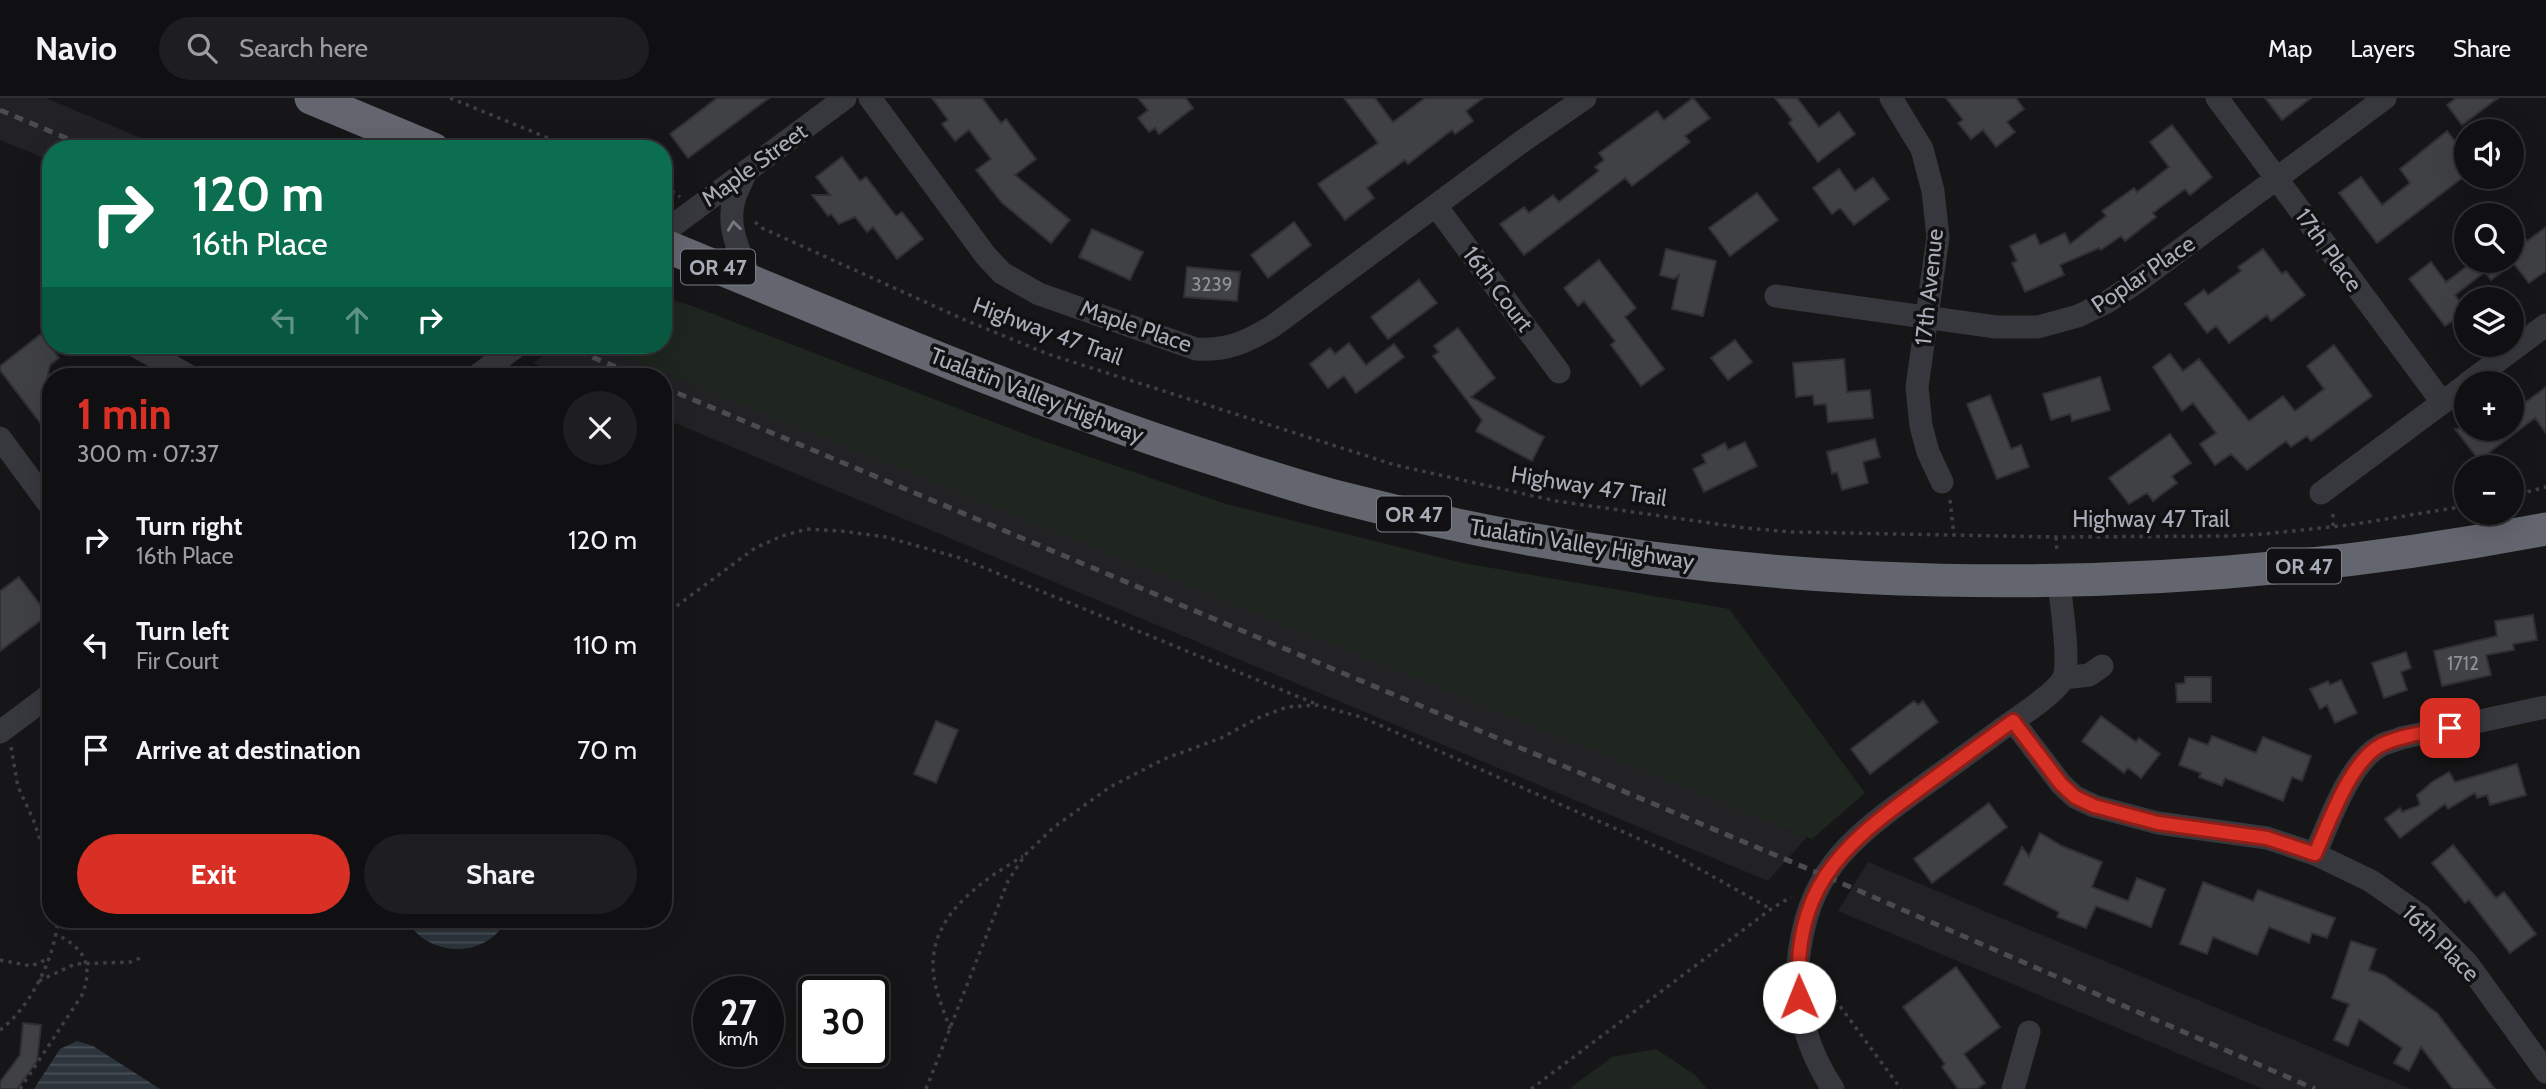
<!DOCTYPE html>
<meta charset="utf-8">
<style>
:root{--surface:#101012;--page:#1e1e20;--text:#f1f3f6;--muted:#9c9d9f;--line:#303032;--accent:#d93025}
body{margin:0;font-family:Cabin,sans-serif;background:var(--page);color:var(--text);height:100vh;display:flex;flex-direction:column;font-size:26px;white-space:nowrap}
*{box-sizing:border-box;margin:0}
p{font-size:23px;color:var(--muted)}
.icon{flex:none;width:38px;height:38px;fill:none;stroke:currentColor;stroke-width:2;stroke-linecap:round;stroke-linejoin:round}
.map{position:relative;flex:1;overflow:hidden}
.details{position:absolute;left:42px;top:270px;width:630px;height:560px;display:flex;flex-direction:column;background:var(--surface);border-radius:28px;box-shadow:0 7px 28px #0002,0 0 0 2px var(--line)}
.details>*{flex:none}
.hud{position:absolute;left:42px;top:42px;width:630px;height:214px;border-radius:28px;box-shadow:0 7px 28px #0002,0 0 0 2px var(--line);background:#0b6e4f;color:#fff;overflow:hidden}
.fabs{position:absolute;left:2454px;top:21px;display:grid;gap:14px}
.fabs a{display:grid;place-items:center;width:70px;height:70px;border-radius:50%;background:var(--surface);box-shadow:0 7px 28px #0002,0 0 0 2px var(--line);font-size:35px}
.speed{position:absolute;left:693px;top:878px;display:flex;gap:14px;font-size:35px;font-weight:700;text-align:center}
.speed>*{display:grid;place-content:center;width:91px;height:91px;border-radius:50%;background:var(--surface);box-shadow:0 7px 28px #0002,0 0 0 2px var(--line);line-height:1}
.speed small{font-size:18px;font-weight:400}
.speed .limit{border:4px solid #111;border-radius:10px;background:#fff;color:#111}
.pin{position:absolute;display:grid;place-items:center;width:60px;height:60px;color:#fff;margin:-30px;border-radius:14px;box-shadow:0 4px 10px #0006}
.me{position:absolute;width:77px;margin:-38px;rotate:359deg;stroke-linejoin:round;filter:drop-shadow(0 0 5px #0008)}
.turn{display:flex;align-items:center;gap:24px;height:147px;padding:0 35px;font-size:32px}
.turn .icon{width:91px;height:91px;stroke-width:2.5}
.turn b{display:block;font-size:49px;line-height:60px}
.lanes{display:flex;align-items:center;height:66px;padding:0 35px;background:#0003;justify-content:center;gap:35px;direction:ltr}
.lanes .off{opacity:.35}
.round{display:grid;place-items:center;flex:none;width:74px;height:74px;border-radius:37px;background:var(--page)}
.overview{display:flex;align-items:center;justify-content:space-between;height:119px;padding:0 35px}
h1{font-size:42px;font-weight:700;line-height:52px;color:var(--accent)}
.action{display:flex;gap:14px;margin-top:auto;padding:14px 35px}
.action a{flex:1;height:80px;border-radius:42px;background:var(--accent);color:#fff;font-size:28px;font-weight:700;line-height:80px;text-align:center}
.action a+a{background:var(--page);color:var(--text)}
ul{padding:0;list-style:none}
li{display:flex;align-items:center;gap:21px;height:105px;padding:0 35px}
li div{flex:1}
li b{display:block;font-size:26px}
li em{font-style:normal}
header{display:flex;align-items:center;gap:42px;box-sizing:border-box;height:98px;padding:0 35px;background:var(--surface);border-bottom:2px solid var(--line)}
header strong{font-size:33px}
nav{display:flex;gap:38px;margin-inline-start:auto;font-size:24px}
.search{width:490px;height:63px;background:var(--page);display:flex;align-items:center;gap:18px;box-sizing:border-box;padding:0 24px;border-radius:38px;color:var(--muted);font-size:26px}
.map>svg:first-child{display:block}
.built{fill:#222225}
.grass{fill:#1e261f}
.water{fill:url(#water-rules)}
.building{fill:#404145;stroke:#303034;stroke-width:2}
.lines{fill:none;stroke-linecap:round;stroke-linejoin:round}
.path{stroke:#3d3f44;stroke-width:3.5;stroke-dasharray:3.5 5;stroke-linecap:butt}
.minor{stroke:#37383d;stroke-width:23}
.highway{stroke:#63666e;stroke-width:33}
.rail{stroke:#4a4c52;stroke-width:5;stroke-dasharray:9 7;stroke-linecap:butt}
.oneway{stroke:#757881}
.route-casing{stroke:#8d1f18;stroke-width:18}
.route{stroke:#d93025;stroke-width:12}
.labels{text-anchor:middle;dominant-baseline:central;stroke-width:7;stroke-linejoin:round;paint-order:stroke}
.number-label{font-size:19px;fill:#8e929b}
.shield{fill:#111113;stroke:#7b7e86;stroke-width:2}
.shield-label{font-size:21px;font-weight:bold;fill:#a8adb8}
.street-label{font-size:23px;fill:#a8adb8;stroke:#111113}
</style>
<header>
<strong>Navio</strong>
<div class="search"><svg class="icon" aria-label="search" viewBox="0 0 24 24"><circle cx="10" cy="10" r="6"/><path d="M15 15l6 6"/></svg>Search here</div>
<nav><a>Map</a><a>Layers</a><a>Share</a></nav>
</header>
<div class="map">
<svg width="2546" height="991" viewBox="0 0 2546 991">
<defs>
<pattern id="water-rules" width="6" height="5" patternUnits="userSpaceOnUse" patternTransform="scale(1.75)"><rect width="6" height="5" fill="#2c353c"/><path d="M0 2.5h6" fill="none" stroke="#485056"/></pattern>
</defs>
<rect width="100%" height="100%" fill="#161618"/>
<!-- built -->
<path class="built" d="M0,0H46L167,51H51V63L0,42Z
M557,247H635L1807,739L1768,783L663,320V278H564L533,265Z
M1868,764L1982,812L2411,991H2263L1838,813Z"/>
<!-- grass -->
<path class="grass" d="M663,200L687,206L1035,340L1226,406L1463,465L1729,511L1865,695L1812,741L597,247H663Z
M1656,951L1695,977L1707,991H1569L1612,959Z"/>
<!-- water -->
<path class="water" d="M406,821H507C487,862 427,860 406,821Z
M77,943L93,948L160,991H34L60,951Z"/>
<!-- building -->
<path class="building" d="M717,0H769L688,60L670,36Z
M932,0H982L1001,25L1006,21L1036,61L1015,77L1070,122L1051,145L1002,105L976,72L991,61L969,32L955,43L942,26L948,22Z
M1138,0H1186L1193,10L1159,36L1155,30L1149,34L1138,20L1148,12Z
M1344,0H1375L1393,24L1425,0H1483L1466,13L1473,23L1455,36L1452,32L1408,66L1405,62L1367,90L1374,100L1345,122L1318,86L1378,45Z
M1693,0L1710,20L1685,38L1690,44L1632,88L1625,80L1524,157L1500,126L1524,109L1529,115L1553,97L1559,104L1599,73L1595,69L1604,62L1599,55L1657,13L1664,22Z
M1775,0H1797L1819,29L1839,14L1855,36L1818,64L1789,25L1792,22Z
M1946,0H2016L2024,11L2007,24L2015,34L1996,49L1983,32L1971,41L1958,25L1963,22Z
M2265,0H2311L2282,22Z
M2456,0H2498L2462,27L2447,7Z
M2172,27L2212,79L2190,97L2185,91L2153,115L2156,119L2125,143L2121,138L2101,152L2099,150L2060,167L2064,177L2025,194L2012,165L2017,163L2010,148L2035,136L2040,147L2065,135L2070,146L2106,118L2102,113L2134,90L2137,94L2169,69L2150,44Z
M2447,33L2466,57V77L2377,145L2339,95L2361,79L2382,107L2410,85L2400,71Z
M842,59L860,83L866,79L896,118L902,114L923,141L897,161L873,129L867,134L855,119L839,126L831,116L828,118L812,97H830L816,79Z
M1839,71L1855,93L1873,80L1889,101L1854,127L1840,110L1832,116L1813,90Z
M1757,95L1778,122L1730,158L1709,130Z
M2511,122L2527,143L2546,129V173L2529,185L2513,165L2491,182L2485,174L2455,197L2466,213L2445,228L2409,181L2431,164L2446,184L2474,163H2512Z
M1294,124L1311,147L1268,180L1251,157Z
M1092,131L1143,154L1130,182L1079,159Z
M1666,151L1716,163L1703,218L1672,211L1679,177L1674,181L1660,177Z
M2263,151L2282,176L2286,173L2305,197L2271,223L2267,217L2229,245L2216,228L2207,235L2185,206L2204,192L2208,197L2241,173L2238,169Z
M1599,162L1636,210L1625,219L1664,271L1641,288L1611,247L1615,243L1584,203L1578,208L1564,190Z
M1187,169L1240,174L1237,203L1184,199Z
M1419,182L1437,205L1388,241L1371,219Z
M1458,230L1495,280L1471,299L1544,339L1532,363L1476,333L1482,322L1433,258L1439,254L1434,248Z
M41,236L59,260L50,267L46,286L51,292V339L0,272V268Z
M1735,242L1752,264L1728,282L1711,260Z
M1349,245L1366,267L1394,246L1404,259L1356,295L1344,278L1328,290L1310,266L1330,250L1335,256Z
M2334,247L2372,298L2311,343L2307,338L2291,349L2286,343L2247,372L2231,356L2215,367L2200,346L2216,335L2193,305L2182,313L2153,269L2170,256L2183,273L2199,261L2249,323L2283,298L2295,313L2324,291L2307,268Z
M1844,261L1847,294L1870,292L1873,320L1828,324L1826,306L1814,307L1813,297L1796,299L1793,265Z
M2100,279L2110,312L2072,323L2070,316L2051,322L2043,296Z
M2546,289V335L2535,320L2479,362L2455,331H2511V315Z
M1990,297L2011,351L2021,347L2029,369L1997,381L1967,306Z
M2170,336L2191,365L2172,378L2177,385L2153,403L2147,395L2129,406L2109,380Z
M1875,341L1880,359L1863,364L1868,385L1842,392L1837,374L1832,376L1827,354Z
M1745,344L1757,368L1704,394L1693,371L1706,365L1702,357L1725,345L1728,352Z
M19,479L48,517L0,553V493Z
M2533,517L2537,542L2513,546L2514,552L2486,557L2491,577L2442,588L2434,553L2497,538L2495,523Z
M2406,554L2411,570L2401,574L2407,592L2384,600L2372,565Z
M2185,579H2211V604H2177L2176,586L2185,585Z
M2341,582L2357,615L2335,625L2327,607L2320,611L2310,591L2328,583L2330,587Z
M1914,603L1918,607L1923,603L1938,624L1870,676L1851,651Z
M2101,618L2136,644L2139,640L2160,656L2141,680L2128,670L2124,675L2082,643Z
M936,623L958,632L936,685L914,676Z
M2212,638L2256,655L2263,639L2311,658L2302,683L2292,679L2283,703L2225,680L2222,688L2199,679L2201,675L2179,667L2189,640L2208,647Z
M2517,666L2526,697L2490,707L2487,697L2477,700L2475,695L2448,711L2445,706L2400,740L2385,721L2400,710L2402,714L2420,707L2417,697L2432,684L2449,674L2455,684Z
M1989,705L2007,729L1932,785L1914,761Z
M2040,735L2062,748L2102,764L2092,789L2128,803L2137,780L2165,791L2151,829L2096,808L2086,830L2057,819L2059,814L2004,786L2022,749L2029,758Z
M2453,747L2496,800L2504,794L2536,836L2510,855L2469,802L2465,805L2432,765Z
M2203,784L2253,803L2258,792L2335,820L2327,840L2312,835L2309,845L2269,829L2257,857L2213,839L2207,856L2180,846Z
M2351,843L2376,851L2369,872L2384,877L2437,915L2495,991H2453L2421,949L2409,973L2394,965L2402,950L2359,921L2348,948L2334,942L2349,906L2332,900Z
M1956,869L2000,929L1964,956L1985,985L1977,991H1958L1942,969L1945,966L1903,909Z
M23,925L41,927L37,963L17,991H0V984L20,957Z"/>
<g class="lines">
<!-- path -->
<path class="path" d="M450,0L575,51
M663,92L676,95L680,99
M755,124L762,130L965,222L1048,256L1395,367L1556,403L1745,430L1792,434L2056,439L2226,438L2264,436L2349,427L2466,408
M2511,398L2546,389
M1950,402L1954,438
M2333,428V413
M2056,439L2057,454
M663,518L755,450L782,438L807,431L841,433L886,439L960,460L1316,606
M11,649L18,689L33,721L51,774
M0,862L31,868L45,862
M1820,881L1901,991
M39,883L75,866L131,864L140,860
M950,931C945,916 938,900 935,885C922,822 977,786 1023,758
M0,932C31,909 55,859 58,821
M20,991L82,897C94,867 84,849 55,836
M926,991L1008,783L1025,757L1054,729L1110,689L1164,661L1221,640L1258,620L1287,609L1317,607L1361,619L1669,754L1771,811
M1531,991L1771,811L1791,799"/>
<!-- minor -->
<path class="minor" d="M870,0L986,158L1002,175L1039,196L1196,251C1227,253 1247,244 1273,228L1524,42L1585,0
M1891,0L1922,51L1933,93L1938,139L1917,289L1921,328L1928,354L1942,384
M2217,0L2442,304
M745,76C742,84 736,93 734,102C726,129 741,159 752,183
M1436,108L1559,274
M663,135L845,0
M1776,198L1996,229H2038L2078,218L2107,204L2137,184L2385,0
M134,247L189,278
M477,278L518,247
M2468,285L2546,227
M0,340L51,409
M2321,395L2466,287
M2064,580L2089,577L2102,568
M2013,623L2061,686L2075,699L2094,708L2158,725L2267,740L2315,756L2371,783L2421,818L2467,865L2546,974
M0,634L51,596
M2315,756C2329,725 2349,665 2380,648C2386,644 2395,643 2401,640L2546,609
M1833,991C1809,955 1794,909 1798,865C1807,777 1845,745 1912,696C1943,674 1973,652 2003,630C2017,620 2058,594 2064,579C2070,562 2061,505 2059,484
M2013,991L2029,934"/>
<!-- highway -->
<path class="highway" d="M311,0L433,51
M663,147C847,222 1028,302 1217,362C1257,375 1298,389 1338,399C1733,502 2147,507 2546,431"/>
<!-- rail -->
<path class="rail" d="M0,12L92,51
M563,247L638,278
M663,289L1825,778L2315,991"/>
</g>
<!-- one-way arrows -->
<defs><path id="oneway-chevron" d="M-2-3.5L2.5 0L-2 3.5" fill="none" stroke-width="1.6" stroke-linecap="round" stroke-linejoin="round" transform="scale(1.75)"/></defs>
<use class="oneway" href="#oneway-chevron" transform="translate(734 128) rotate(-97)"/>
<g class="lines">
<defs>
<path id="route" d="M1799,899C1793,792 1837,751 1917,693C1949,669 1981,646 2013,623L2061,686L2075,699L2094,708L2158,725L2267,740L2315,756C2329,725 2350,663 2381,647C2402,637 2428,634 2450,630"/>
</defs>
<!-- route casing -->
<use href="#route" class="route-casing"/>
<!-- route -->
<use href="#route" class="route"/>
</g>
<g class="labels">
<!-- number labels -->
<g class="number-label">
<text x="1212" y="186">3239</text>
<text x="2463" y="565">1712</text>
</g>
<!-- shield labels -->
<g class="shield">
<rect x="681" y="151.5" width="74" height="35" rx="5"/>
<rect x="1377" y="398.5" width="74" height="35" rx="5"/>
<rect x="2267" y="450.5" width="74" height="35" rx="5"/>
</g>
<g class="shield-label">
<text x="718" y="169">OR 47</text>
<text x="1414" y="416">OR 47</text>
<text x="2304" y="468">OR 47</text>
</g>
<!-- street labels -->
<g class="street-label">
<text transform="translate(754 67) rotate(-36)">Maple Street</text>
<text transform="translate(2329 152) rotate(54)">17th Place</text>
<text transform="translate(2143 176) rotate(-34)">Poplar Place</text>
<text transform="translate(1929 189) rotate(-84)">17th Avenue</text>
<text transform="translate(1498 191) rotate(53)">16th Court</text>
<text transform="translate(1136 228) rotate(19)">Maple Place</text>
<text transform="translate(1048 233) rotate(20)">Highway 47 Trail</text>
<text transform="translate(1037 297) rotate(21)">Tualatin Valley Highway</text>
<text transform="translate(1589 388) rotate(9)">Highway 47 Trail</text>
<text x="2151" y="421">Highway 47 Trail</text>
<text transform="translate(1582 446) rotate(9)">Tualatin Valley Highway</text>
<text transform="translate(2441 845) rotate(45)">16th Place</text>
</g>
</g>
</svg>
<div class="fabs">
<a><svg class="icon" aria-label="sound" viewBox="0 0 24 24"><path d="M4 9h4l5-4v14l-5-4H4zM17 9q2 3 0 6"/></svg></a>
<a><svg class="icon" aria-label="search" viewBox="0 0 24 24"><circle cx="10" cy="10" r="6"/><path d="M15 15l6 6"/></svg></a>
<a><svg class="icon" aria-label="layers" viewBox="0 0 24 24"><path d="M12 4l9 5-9 5-9-5zM3 14l9 5 9-5"/></svg></a>
<a>+</a>
<a>−</a>
</div>
<div class="speed"><div>27<small>km/h</small></div><div class="limit">30</div></div>
<div class="pin" style="left:2450px;top:630px;background:#d93025"><svg class="icon" aria-label="arrive" viewBox="0 0 24 24"><path d="M6 21V4h12l-3 4 3 4H6"/></svg></div>
<svg class="me" style="left:1799px;top:899px" viewBox="-20 -20 40 40"><circle r="19" fill="#fff"/><path d="M0-13L10 11 0 6-10 11z" fill="#d93025"/></svg>
<div class="hud">
<div class="turn"><svg class="icon" aria-label="right" viewBox="0 0 24 24"><path d="M7 20v-9h11M14 6l5 5-5 5"/></svg><div><b>120 m</b>16th Place</div></div>
<div class="lanes"><svg class="icon off" aria-label="left" viewBox="0 0 24 24"><path d="M17 20v-9H6M10 6l-5 5 5 5"/></svg><svg class="icon off" aria-label="ahead" viewBox="0 0 24 24"><path d="M12 20V5M6 11l6-6 6 6"/></svg><svg class="icon" aria-label="right" viewBox="0 0 24 24"><path d="M7 20v-9h11M14 6l5 5-5 5"/></svg></div>
</div>
<section class="details">
<div class="overview"><div><h1>1 min</h1><p>300 m · 07:37</p></div><a class="round"><svg class="icon" aria-label="close" viewBox="0 0 24 24"><path d="M6 6l12 12M18 6L6 18"/></svg></a></div>
<ul>
<li><svg class="icon" aria-label="right" viewBox="0 0 24 24"><path d="M7 20v-9h11M14 6l5 5-5 5"/></svg><div><b>Turn right</b><p>16th Place</p></div><em>120 m</em></li>
<li><svg class="icon" aria-label="left" viewBox="0 0 24 24"><path d="M17 20v-9H6M10 6l-5 5 5 5"/></svg><div><b>Turn left</b><p>Fir Court</p></div><em>110 m</em></li>
<li><svg class="icon" aria-label="arrive" viewBox="0 0 24 24"><path d="M6 21V4h12l-3 4 3 4H6"/></svg><div><b>Arrive at destination</b></div><em>70 m</em></li>
</ul>
<div class="action"><a>Exit</a><a>Share</a></div>
</section>
</div>
